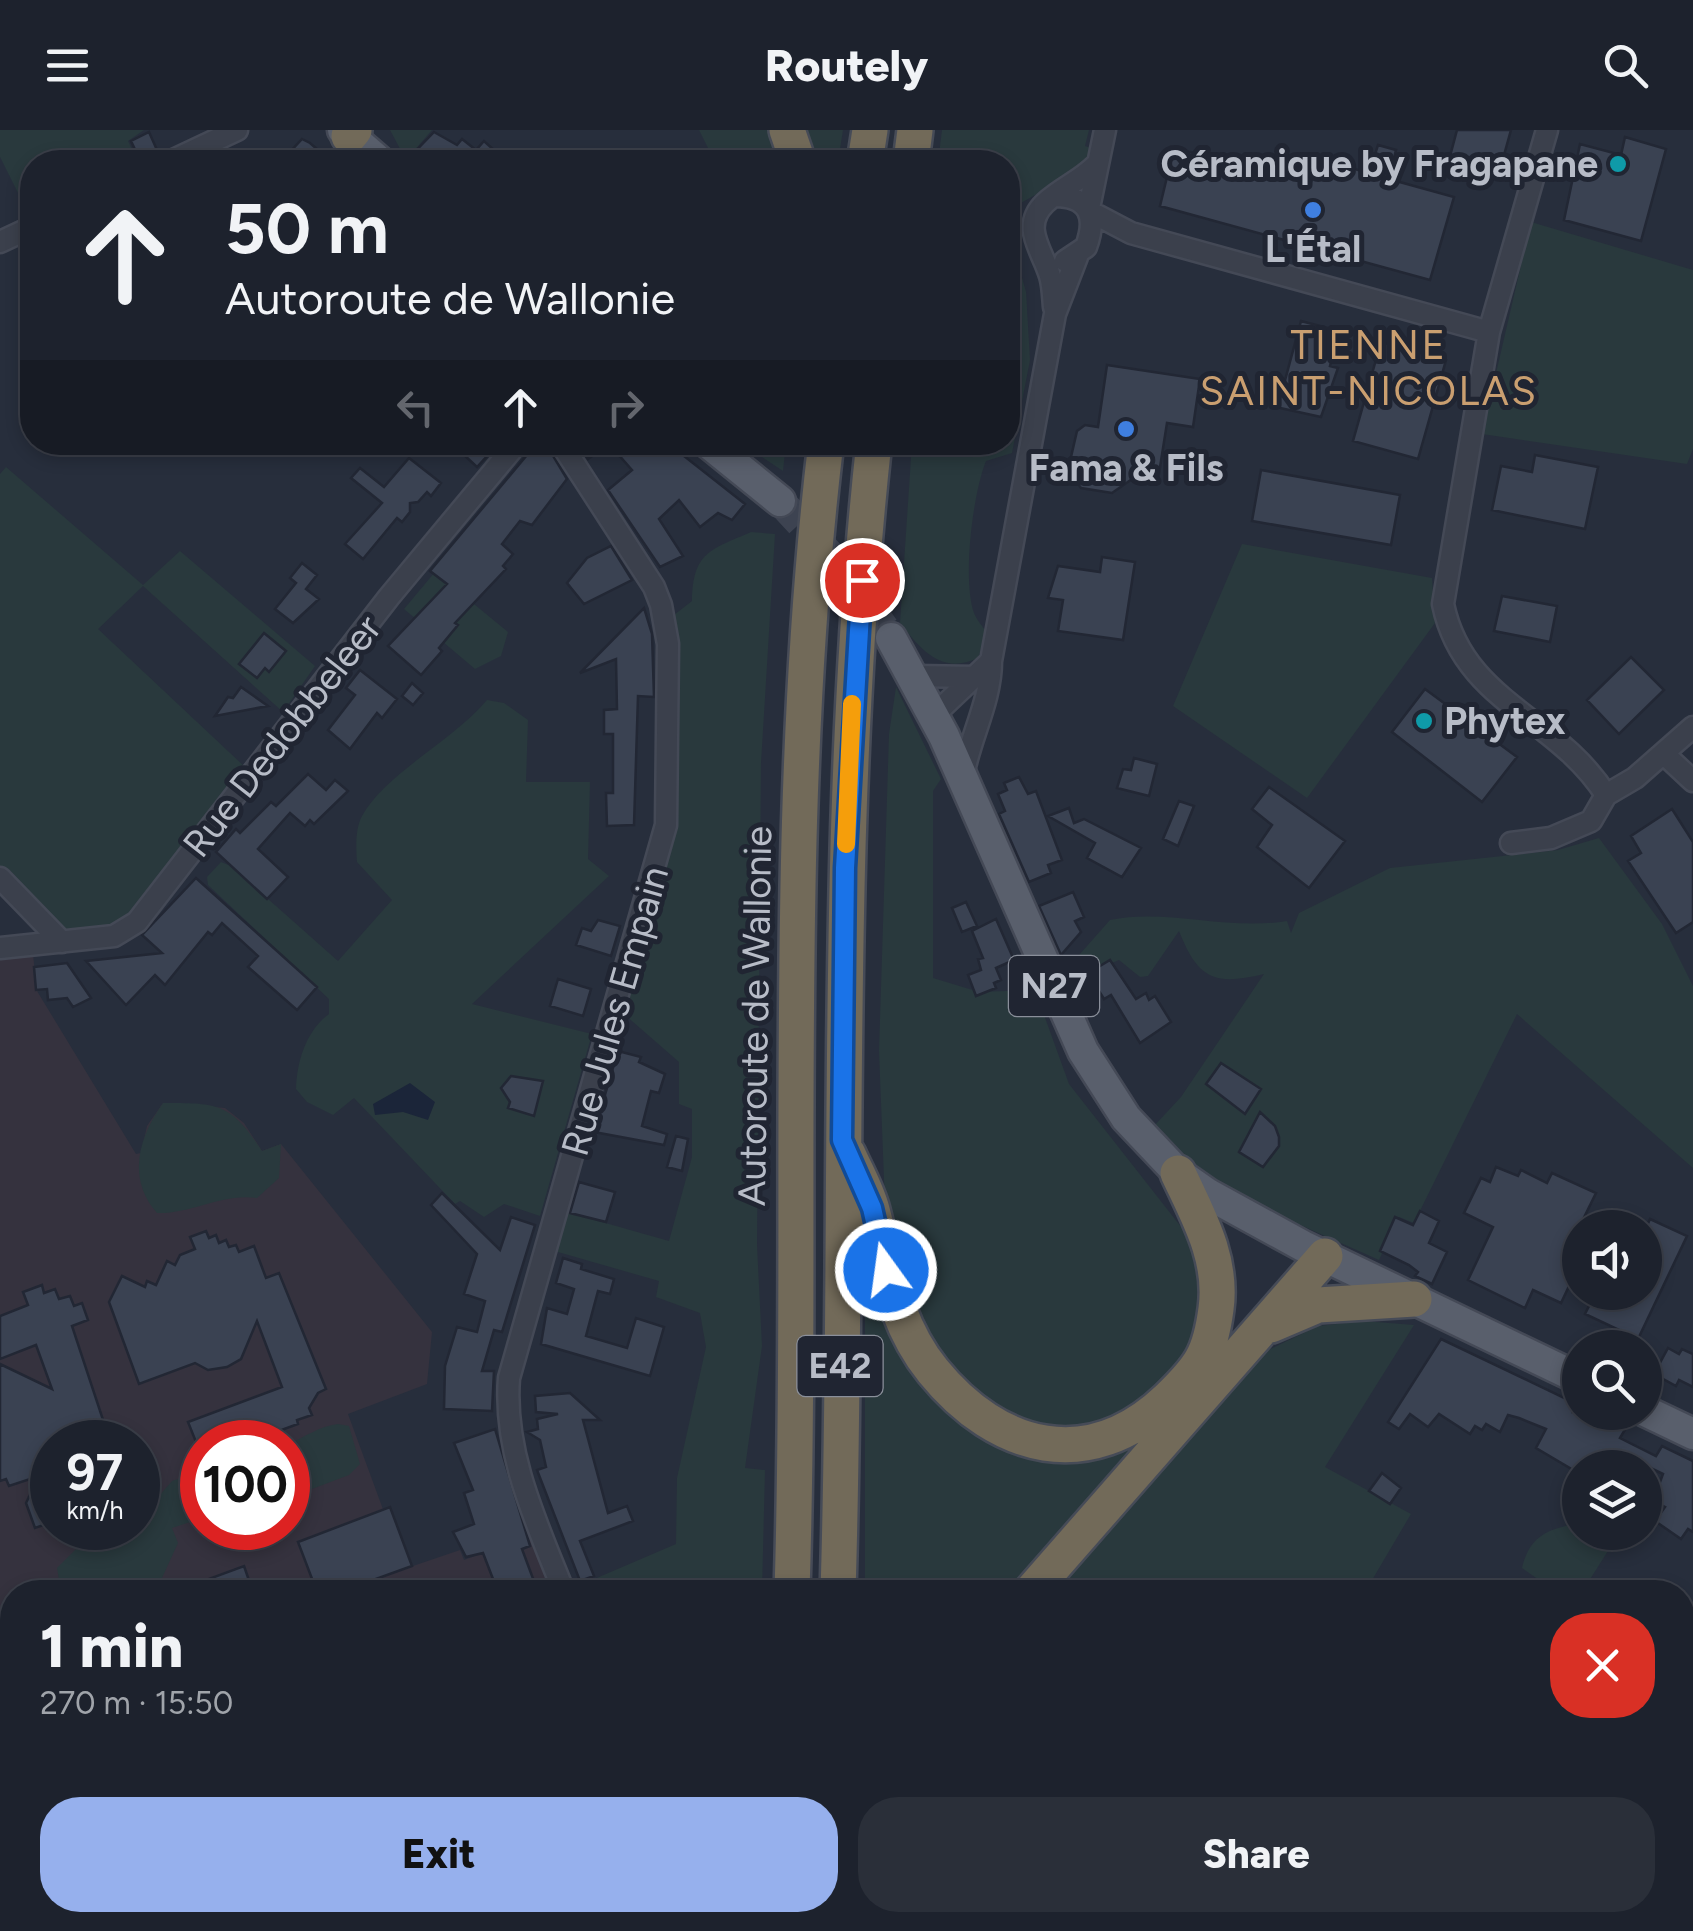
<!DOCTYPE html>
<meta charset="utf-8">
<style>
:root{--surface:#1d222d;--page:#2a2f39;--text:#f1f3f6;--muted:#a0a4aa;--line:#3b3f49;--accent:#96b0ed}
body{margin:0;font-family:Figtree,sans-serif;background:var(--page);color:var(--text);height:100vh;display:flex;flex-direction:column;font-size:38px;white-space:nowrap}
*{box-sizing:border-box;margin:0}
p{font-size:32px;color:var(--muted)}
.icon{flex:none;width:55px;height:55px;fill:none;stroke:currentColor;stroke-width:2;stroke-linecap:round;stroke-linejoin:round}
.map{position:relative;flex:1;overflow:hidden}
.sheet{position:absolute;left:0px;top:1450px;width:1695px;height:352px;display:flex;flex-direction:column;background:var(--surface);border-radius:40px 40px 0 0;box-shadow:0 5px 15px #0003,0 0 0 2px var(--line)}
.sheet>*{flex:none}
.guide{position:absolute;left:20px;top:20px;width:1000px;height:305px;border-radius:40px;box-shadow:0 5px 15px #0003,0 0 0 2px var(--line);background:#1d222d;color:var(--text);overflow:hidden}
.controls{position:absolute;left:1562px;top:1080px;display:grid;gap:20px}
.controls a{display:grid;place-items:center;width:100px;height:100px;border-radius:50%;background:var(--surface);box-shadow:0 5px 15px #0003,0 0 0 2px var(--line);font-size:50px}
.speed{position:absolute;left:30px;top:1290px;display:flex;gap:20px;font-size:50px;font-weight:700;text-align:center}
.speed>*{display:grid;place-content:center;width:130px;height:130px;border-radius:50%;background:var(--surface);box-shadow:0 5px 15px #0003,0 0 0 2px var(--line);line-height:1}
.speed small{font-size:25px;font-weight:400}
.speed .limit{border:15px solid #d22;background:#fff;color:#111}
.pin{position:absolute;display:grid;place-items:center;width:85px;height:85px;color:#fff;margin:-42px;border:5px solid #fff;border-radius:50%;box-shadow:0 2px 10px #0007}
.me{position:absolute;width:110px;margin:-55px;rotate:346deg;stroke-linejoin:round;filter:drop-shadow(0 0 8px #0008)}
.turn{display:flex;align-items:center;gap:35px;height:210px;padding:0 40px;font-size:45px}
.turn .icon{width:130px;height:130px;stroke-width:2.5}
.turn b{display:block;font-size:70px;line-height:85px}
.lanes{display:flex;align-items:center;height:95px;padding:0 40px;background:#0003;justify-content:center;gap:50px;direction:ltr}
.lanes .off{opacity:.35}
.round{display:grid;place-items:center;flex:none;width:105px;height:105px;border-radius:40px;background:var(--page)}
.summary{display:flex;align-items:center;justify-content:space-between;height:170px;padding:0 40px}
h1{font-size:60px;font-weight:800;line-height:75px}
.button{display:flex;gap:20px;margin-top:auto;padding:20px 40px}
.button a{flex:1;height:115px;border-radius:40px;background:var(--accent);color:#111;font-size:40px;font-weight:800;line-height:115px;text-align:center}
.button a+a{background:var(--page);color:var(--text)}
header{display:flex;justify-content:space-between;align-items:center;height:130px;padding:0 40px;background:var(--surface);font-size:45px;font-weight:800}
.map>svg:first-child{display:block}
.medical{fill:#35323e;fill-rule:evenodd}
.green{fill:#29393d}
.water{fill:#1b2539}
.building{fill:#3a4252;stroke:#222734;stroke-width:2.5}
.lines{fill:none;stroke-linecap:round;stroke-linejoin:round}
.primary-tunnel{stroke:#3d4351;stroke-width:30;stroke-dasharray:30 15;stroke-linecap:butt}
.street-casing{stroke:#444956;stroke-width:25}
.secondary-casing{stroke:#444956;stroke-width:32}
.primary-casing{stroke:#444956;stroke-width:35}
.highway-casing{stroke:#464b57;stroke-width:40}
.street{stroke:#3b404c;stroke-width:20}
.secondary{stroke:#494f5f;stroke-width:28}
.primary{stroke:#595f6c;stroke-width:30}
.highway{stroke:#726a59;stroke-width:35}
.route-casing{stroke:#114b97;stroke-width:25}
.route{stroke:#1a73e8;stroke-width:18}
.slow{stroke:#f59e0b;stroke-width:18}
.culture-dot{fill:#0f9aa8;stroke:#202532;stroke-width:4}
.shop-dot{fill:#3f7fe0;stroke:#202532;stroke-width:4}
.labels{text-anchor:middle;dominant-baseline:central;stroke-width:10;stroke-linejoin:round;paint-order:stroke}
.shield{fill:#202532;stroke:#8a8f9a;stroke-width:2.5}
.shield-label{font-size:35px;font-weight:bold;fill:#b7bcc7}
.poi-label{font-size:38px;font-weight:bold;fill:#b7bcc7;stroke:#202532}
.street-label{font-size:38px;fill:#b7bcc7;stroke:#202532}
.neighbourhood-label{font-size:40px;letter-spacing:2.5px;fill:#ca9f70;stroke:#202532}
</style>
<header><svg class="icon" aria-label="menu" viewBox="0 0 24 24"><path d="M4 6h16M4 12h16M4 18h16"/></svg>Routely<svg class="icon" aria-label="search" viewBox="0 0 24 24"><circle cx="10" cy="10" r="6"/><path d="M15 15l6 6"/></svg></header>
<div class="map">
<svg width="1693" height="1801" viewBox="0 0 1693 1801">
<rect width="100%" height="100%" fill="#272e3c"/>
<!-- medical -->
<path class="medical" d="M32,815L37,861L136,1024L141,1023L147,996L163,973L225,978L244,993L262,1021L281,1014L432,1202L427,1254L348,1284L384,1382L392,1380L413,1436L460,1420L464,1430L540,1402L564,1462H12V1790H633L630,1801H0V818ZM52,1312H138V1398H52ZM202,1312H288V1398H202Z"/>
<!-- green -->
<path class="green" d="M0,0H144L128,11L138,32H32V91L0,27Z
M390,0H432L406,30Z
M699,0H770L781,32H715Z
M794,0H843L838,32H805Z
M942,0H1089L1085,16L1091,18L1085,37L1019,74L1014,119L1026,162L1030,230L1012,323L986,331C973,363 962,449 974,483C976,489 983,497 987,503L978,528C942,545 922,521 900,493L912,313L1008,312V32H938Z
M1531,92L1693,140V319L1687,334L1482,304Z
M741,313H786L783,341Z
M6,337L143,455L180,421L315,536L283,582L143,456L98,499L246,638L137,792L62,812L0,748V344Z
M751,402L775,404L761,633L757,1115L762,1216L745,1338L765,1340L762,1462H564L676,1414L677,1348L706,1217L700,1183L656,1167L659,1151L544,1118L556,1079L669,1111L692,1027V979L679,974V932L617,878L663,715L665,492L692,471C693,422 710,420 751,402Z
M1242,414L1432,448L1435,493L1307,668L1173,576Z
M435,442L508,502L501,526L475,539L404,479Z
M896,557L941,649L933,661V848L979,862L1035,860L1069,954L1189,1107L1199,1143L1200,1189L1185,1226L1162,1257L1136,1277L1102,1294L1065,1300L995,1284L921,1210L886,1101L879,921L889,604Z
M487,570L504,573L528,590L526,652H590L588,729L609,746L472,874L592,904L540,1086L504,1074L484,1087L460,1071L455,1074L354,968L333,985L307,972L296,959C297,931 306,901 329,884V869L208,755L207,747L221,732L231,736L338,831L392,770L357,732C356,718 355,699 362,686C386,643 454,610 487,570Z
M1599,708L1662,794L1693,856V1038L1517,884L1414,1093L1399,1087L1379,1130C1301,1095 1212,1062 1154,996L1181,967L1264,844C1214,856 1198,849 1179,801L1148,846L1140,847L1119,830L1084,845L1072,833L1110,790C1165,778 1228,801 1287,791L1291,803L1299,783L1390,738L1558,720Z
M163,973C218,973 231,973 262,1021L281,1014L279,1048L257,1068C221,1063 192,1084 157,1083C127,1049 138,1008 163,973Z
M865,1130C895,1224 917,1265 1004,1316L1167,1290L1017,1462H865Z
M1364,1191L1414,1195L1325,1337L1411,1384L1365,1462H1049L1262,1223L1318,1196Z
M338,1294L349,1296L360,1334L349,1345L288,1368V1314C306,1307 319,1296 338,1294Z
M202,1341V1388L172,1398L178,1413L162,1448L116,1462H61L57,1438L86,1409L138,1398V1390L172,1351Z
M1580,1393V1402L1613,1403V1413L1582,1462H1549L1545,1454L1522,1438C1530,1405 1548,1399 1580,1393Z
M633,1790H751L750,1801H630Z
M882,1790H1240L1250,1801H880Z
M1267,1790H1550L1551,1797L1587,1799L1253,1801Z"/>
<!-- water -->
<path class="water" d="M410,953L435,972L428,990L403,982L375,985L373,974Z"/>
<!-- building -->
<path class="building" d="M1457,0H1511L1499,43L1449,30Z
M149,2L157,20L139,28L131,11Z
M434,2L457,15L462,9L476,20L484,11L495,21L487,29L491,32H405Z
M1625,7L1666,19L1641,111L1564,90L1580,14L1621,25Z
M302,9L310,13L332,32H301L290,22Z
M1378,15L1396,20L1389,49L1454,67L1430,150L1160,76L1174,18L1311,52L1314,43L1329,47L1333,33L1369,43Z
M1301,191L1339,201L1330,236L1338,238L1321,287L1271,276L1277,253L1284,254Z
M1381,212L1446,230L1418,329L1353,311Z
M1107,235L1200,249L1193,297L1167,293L1158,350L1135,347L1112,363L1081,358L1068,340L1077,301L1085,295L1098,297Z
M450,312H500L477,337Z
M577,312H682L675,319L745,374L732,390L718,383L700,397L679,370L659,389L683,426L660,437L608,360L632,340L609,314L588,329Z
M537,313L546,314L567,349L532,395L520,391L502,414L513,424L503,436L506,439L455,493L458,495L439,518L442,521L421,545L388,516L447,454L430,441Z
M1535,325L1598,337L1585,399L1492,380L1501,336L1532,342Z
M409,328L441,353L431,366L427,362L418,372L410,373V382L402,392L397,388L363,429L345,414L382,373L351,348L360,338L384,357Z
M1261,340L1400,365L1391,415L1252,391Z
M611,416L632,450L584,474L567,453L587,428Z
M1102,427L1135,432L1123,510L1058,501L1063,470L1048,468L1058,436L1100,442Z
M302,433L317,445L306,459L319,469L293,493L275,479L296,453L290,448Z
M1502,466L1557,476L1550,512L1494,501Z
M644,478L652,504L654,567L638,566L634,695L607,696L606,663H613V604H604V580L617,579L616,529L580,543Z
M264,503L286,521L269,542L265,538L257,548L239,534Z
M1631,527L1664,560L1619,604L1587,570Z
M360,540L397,569L382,588L377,583L350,619L328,600L355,565L346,558Z
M412,553L423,563L413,575L402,566Z
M241,557L268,576L215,586L228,567L233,568Z
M1425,559L1517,627L1482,672L1392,602Z
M1134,628L1157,634L1149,666L1117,658L1123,639L1131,640Z
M308,644L326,660L335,650L348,661L314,694L310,690L305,696L290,683L258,719L288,747L267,769L216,722L236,699L240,703L271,672L276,676Z
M1019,647L1028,664L1036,661L1062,730L1048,735L1051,743L1029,752L999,684L1005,681L998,664L1007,660L1004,653Z
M1269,657L1345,711L1309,758L1257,717L1272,695L1252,679Z
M1179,671L1194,676L1178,716L1163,709Z
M1069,678L1074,693L1084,689L1141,718L1122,747L1087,728L1095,713L1048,686Z
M1672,679L1693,712V792L1676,803L1628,731L1641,723L1631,706Z
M196,748L317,857L297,880L248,837L258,826L222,793L212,805L208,802L165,855L155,845L126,875L86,831L162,823L142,805Z
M1073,762L1084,787L1075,791L1081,802L1061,825L1039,776Z
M966,772L977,796L962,802L952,778Z
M996,789L1014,830L996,838L1001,850L994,853L996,858L976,866L968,845L981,840L978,829L983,828L972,801Z
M598,790L620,796L611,826L576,815L582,798L591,801Z
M1110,830L1136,869L1146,863L1149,870L1155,866L1171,892L1140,913L1111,865L1104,869L1092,850L1090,842Z
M67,833L91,868L73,877L67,868L48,870L47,859L36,860L34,837Z
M558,849L591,859L583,886L550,876Z
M618,921L641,927L639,932L665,944L659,963L651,961L642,996L667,1004L664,1015L594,1002Z
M1221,933L1261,959L1245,984L1206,954Z
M511,946L543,951L534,986L508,978L510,972L501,958Z
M1260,982L1275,996L1279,1007V1016L1263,1037L1239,1022Z
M676,1006L688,1009L682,1041L667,1037Z
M1496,1037L1518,1046L1521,1040L1547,1053L1552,1043L1596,1063L1572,1112L1580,1116V1133L1561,1173L1533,1160L1525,1178L1468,1150L1493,1097L1464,1083L1481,1048L1490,1052Z
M579,1052L615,1062L606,1092L570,1083Z
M442,1063L500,1120L511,1087L535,1095L502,1202L494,1200L482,1241H494L492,1281L444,1279L445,1236L457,1197L477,1202L485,1171L464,1164L477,1124L431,1075Z
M1420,1081L1439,1091L1429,1113L1447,1122L1432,1154L1415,1146L1418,1142L1409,1135L1380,1121L1395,1087L1413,1095Z
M1650,1089L1687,1106L1638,1209L1585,1184L1596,1162H1645V1100Z
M206,1101L209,1108L216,1105L219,1113L226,1110L229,1117L236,1115L239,1122L254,1116L266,1148L279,1143L326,1259L318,1263L309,1278L312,1285L297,1290L298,1294L249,1312H196L188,1292L282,1257L257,1191L241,1229L227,1237L208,1240L195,1233L139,1254L109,1172L122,1146L145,1157L147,1151L156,1155L167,1131L175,1135L180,1125L195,1119L190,1107Z
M563,1128L582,1134L581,1139L614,1149L610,1164L598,1161L586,1206L627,1218L636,1188L664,1197L650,1246L541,1214L547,1178L567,1184L574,1159L556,1153Z
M42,1155L44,1163L55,1159L59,1169L70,1166L74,1176L82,1173L88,1190L72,1196L106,1299L110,1297L115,1312H52V1392L35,1398L26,1373L39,1346L9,1356L6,1349L0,1351V1234L52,1259L36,1215L0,1229V1186L28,1175L23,1162Z
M1441,1209L1577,1274L1573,1282H1594L1626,1298L1620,1308L1656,1326L1662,1316L1693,1331V1402L1688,1399L1681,1409L1655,1391L1665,1377L1653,1371L1663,1344L1638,1332L1635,1338H1619L1596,1324L1589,1338H1580V1344L1536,1318L1546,1299L1519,1288L1508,1285L1500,1302L1486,1294L1482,1300L1475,1296L1470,1304L1439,1284L1428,1297L1410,1284L1399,1299L1388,1292Z
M1668,1218L1679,1224L1682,1219L1693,1224V1257L1679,1250L1676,1256L1654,1244Z
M570,1263L600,1290H583L608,1383L627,1376L633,1391L580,1411L594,1446L580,1451L537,1340L546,1337L540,1310L527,1302L538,1299L537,1289L558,1284L536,1282L535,1266Z
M495,1299L530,1416L522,1419L538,1462H498L483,1423L466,1427L453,1402L474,1394L464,1363L473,1360L454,1313Z
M1382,1343L1401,1358L1390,1374L1369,1361Z
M390,1377L412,1436L340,1462H317L298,1412Z
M244,1436L253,1462H176V1461Z"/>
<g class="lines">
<!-- primary-tunnel -->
<path class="primary-tunnel" d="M780,371L841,437L891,508"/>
<defs>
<path id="street" d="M1547,0L1489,202L1443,474C1463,572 1556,586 1606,665
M169,32L237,0
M1056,66C1090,67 1097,87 1086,117L1065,131
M1089,78L1105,0
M1091,82L1131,103L1489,202
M0,112L32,97
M1054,177C1053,167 1053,156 1050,146C1043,121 1020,97 1045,73C1061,58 1080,51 1096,35
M560,312L654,457L661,475L668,514L666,695L509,1248C503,1323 537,1394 564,1462
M915,546L975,547
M934,585L991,531
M1664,624L1693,651
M963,646C970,607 991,571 991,531L1055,184L1077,127
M1511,713L1551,708L1591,691L1606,665L1635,648L1693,597
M0,748L62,812
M0,818L114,806L137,792L389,467L518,312
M630,1801L633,1790"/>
<path id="secondary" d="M1682,1727L1693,1729
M1253,1801L1267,1790"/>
<path id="primary" d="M343,0L380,32
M707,312L780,371
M891,508L944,606L1083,921L1126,988L1178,1043L1208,1064L1303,1116L1580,1249
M1645,1281L1693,1304"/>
<path id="highway" d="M787,0L798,32
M349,6L354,0
M865,32L870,0
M911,32L915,0
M848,1024C856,1042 867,1061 872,1080C887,1137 894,1193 933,1241C998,1321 1089,1344 1168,1269C1200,1238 1210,1225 1216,1179C1223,1129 1198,1086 1178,1043
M1271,1195L1318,1175L1414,1169
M792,1462C804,1079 780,694 826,312
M838,1462C850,1079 832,695 874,312
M1031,1462L1325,1126
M776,1801L777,1790
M823,1801V1790
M864,1801L866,1790"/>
</defs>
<!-- street casing -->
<use href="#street" class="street-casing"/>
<!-- secondary casing -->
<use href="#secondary" class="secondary-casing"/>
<!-- primary casing -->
<use href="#primary" class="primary-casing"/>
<!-- highway casing -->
<use href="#highway" class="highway-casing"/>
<!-- street -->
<use href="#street" class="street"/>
<!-- secondary -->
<use href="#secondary" class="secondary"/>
<!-- primary -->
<use href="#primary" class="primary"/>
<!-- highway -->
<use href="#highway" class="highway"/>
</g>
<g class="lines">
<defs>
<path id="route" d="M862,450L845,738L842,1010L872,1078L886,1140"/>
</defs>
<!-- route casing -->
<use href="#route" class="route-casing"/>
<!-- route -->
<use href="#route" class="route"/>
<!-- slow -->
<path class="slow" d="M846,714L852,574"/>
</g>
<!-- markers -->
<g class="culture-dot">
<circle cx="1618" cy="34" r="10"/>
<circle cx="1424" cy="591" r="10"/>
</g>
<g class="shop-dot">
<circle cx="1313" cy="80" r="10"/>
<circle cx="1126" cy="299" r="10"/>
</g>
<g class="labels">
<!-- shield labels -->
<g class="shield">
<rect x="1009" y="826" width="90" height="60" rx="8"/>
<rect x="797.5" y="1206" width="85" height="60" rx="8"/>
</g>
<g class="shield-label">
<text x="1054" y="856">N27</text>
<text x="840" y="1236">E42</text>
</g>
<!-- poi labels -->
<g class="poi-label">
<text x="1598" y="34" text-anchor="end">Céramique by Fragapane</text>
<text x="1313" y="119">L'Étal</text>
<text x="1126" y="338">Fama &amp; Fils</text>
<text x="1444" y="591" text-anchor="start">Phytex</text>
</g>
<!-- street labels -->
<g class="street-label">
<text transform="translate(282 606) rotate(-52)">Rue Dedobbeleer</text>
<text transform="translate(615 881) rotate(-74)">Rue Jules Empain</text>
<text transform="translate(755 886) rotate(-89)">Autoroute de Wallonie</text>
</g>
<!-- neighbourhood labels -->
<g class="neighbourhood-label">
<text x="1369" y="215">TIENNE<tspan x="1369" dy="46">SAINT-NICOLAS</tspan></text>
</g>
</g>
</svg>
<div class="controls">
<a><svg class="icon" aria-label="sound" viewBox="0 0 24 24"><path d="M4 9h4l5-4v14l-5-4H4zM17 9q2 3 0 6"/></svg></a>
<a><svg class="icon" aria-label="search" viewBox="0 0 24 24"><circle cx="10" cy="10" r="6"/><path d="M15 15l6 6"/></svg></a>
<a><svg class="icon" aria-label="layers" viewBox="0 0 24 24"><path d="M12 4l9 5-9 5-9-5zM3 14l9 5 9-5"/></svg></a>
</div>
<div class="speed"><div>97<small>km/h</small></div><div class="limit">100</div></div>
<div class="pin" style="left:862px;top:450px;background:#d93025"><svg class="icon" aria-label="arrive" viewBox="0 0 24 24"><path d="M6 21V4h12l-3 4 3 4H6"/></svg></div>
<svg class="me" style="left:886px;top:1140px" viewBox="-20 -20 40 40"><circle r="17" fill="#1a73e8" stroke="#fff" stroke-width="3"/><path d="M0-11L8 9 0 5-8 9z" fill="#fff"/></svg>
<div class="guide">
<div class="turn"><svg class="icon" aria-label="ahead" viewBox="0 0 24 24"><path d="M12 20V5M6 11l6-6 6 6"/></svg><div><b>50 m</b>Autoroute de Wallonie</div></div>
<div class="lanes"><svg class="icon off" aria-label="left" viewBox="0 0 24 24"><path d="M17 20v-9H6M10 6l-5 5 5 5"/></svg><svg class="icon" aria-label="ahead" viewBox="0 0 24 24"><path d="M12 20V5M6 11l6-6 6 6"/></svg><svg class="icon off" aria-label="right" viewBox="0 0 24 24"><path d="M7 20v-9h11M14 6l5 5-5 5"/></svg></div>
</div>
<section class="sheet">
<div class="summary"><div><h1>1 min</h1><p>270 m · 15:50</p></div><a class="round" style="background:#d93025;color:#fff"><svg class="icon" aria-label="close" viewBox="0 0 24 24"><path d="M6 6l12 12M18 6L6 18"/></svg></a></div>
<div class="button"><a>Exit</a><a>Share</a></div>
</section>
</div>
